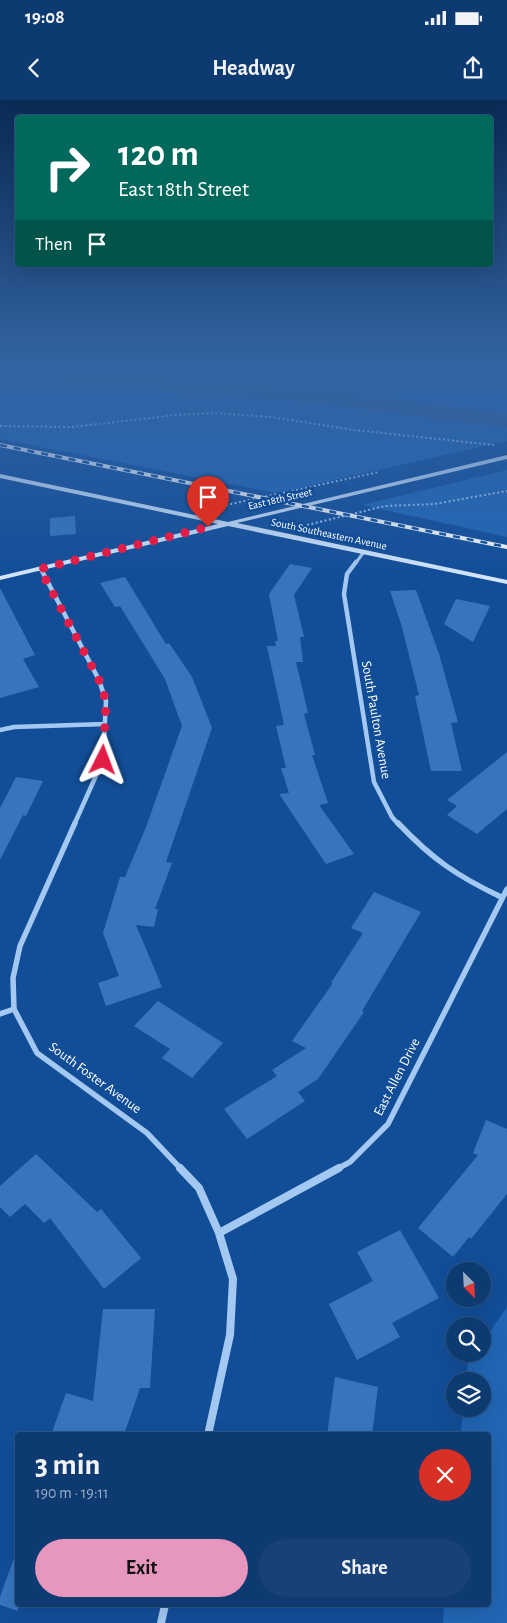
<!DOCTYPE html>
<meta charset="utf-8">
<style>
:root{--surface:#0e3a72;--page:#174177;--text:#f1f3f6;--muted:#9badc4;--line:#2e5484;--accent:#e797bd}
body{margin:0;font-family:"Alegreya Sans",sans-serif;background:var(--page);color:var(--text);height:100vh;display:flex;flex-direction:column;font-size:19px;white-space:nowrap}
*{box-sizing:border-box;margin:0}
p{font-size:16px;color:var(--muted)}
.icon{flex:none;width:28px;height:28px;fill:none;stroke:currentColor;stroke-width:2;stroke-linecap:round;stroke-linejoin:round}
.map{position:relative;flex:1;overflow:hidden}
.sheet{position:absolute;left:15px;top:1332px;width:476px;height:175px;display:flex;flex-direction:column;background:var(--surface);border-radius:5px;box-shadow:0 5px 20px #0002,0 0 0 1px var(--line)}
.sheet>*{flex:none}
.hud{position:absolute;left:15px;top:15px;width:478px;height:152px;border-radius:5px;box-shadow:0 5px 20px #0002,0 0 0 1px var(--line);background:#00695c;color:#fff;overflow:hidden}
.needle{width:32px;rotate:156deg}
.controls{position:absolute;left:446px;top:1162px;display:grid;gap:10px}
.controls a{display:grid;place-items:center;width:45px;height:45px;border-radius:50%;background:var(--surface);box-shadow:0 5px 20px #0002,0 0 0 1px var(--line);font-size:25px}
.pin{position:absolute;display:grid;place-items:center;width:42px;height:42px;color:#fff;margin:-51px -21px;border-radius:50% 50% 50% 0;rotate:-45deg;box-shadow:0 0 5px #0007}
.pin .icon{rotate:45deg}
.me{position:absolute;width:55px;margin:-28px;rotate:3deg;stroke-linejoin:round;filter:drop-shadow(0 0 4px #0008)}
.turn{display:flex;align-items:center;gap:18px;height:105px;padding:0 20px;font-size:22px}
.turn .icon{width:65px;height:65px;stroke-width:2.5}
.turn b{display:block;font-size:35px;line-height:42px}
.then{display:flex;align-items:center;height:48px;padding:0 20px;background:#0003;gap:10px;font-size:19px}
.round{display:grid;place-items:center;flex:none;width:52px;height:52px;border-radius:26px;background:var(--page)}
.head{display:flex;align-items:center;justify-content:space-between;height:85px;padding:0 20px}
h1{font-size:30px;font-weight:600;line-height:38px}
.cta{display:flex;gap:10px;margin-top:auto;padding:10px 20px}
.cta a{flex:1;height:58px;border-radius:30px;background:var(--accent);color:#111;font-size:20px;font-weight:600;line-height:58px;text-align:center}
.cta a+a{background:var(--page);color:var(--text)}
.status{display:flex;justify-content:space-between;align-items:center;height:35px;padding:0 25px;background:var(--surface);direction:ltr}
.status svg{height:14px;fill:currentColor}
header{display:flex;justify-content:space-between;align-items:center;height:65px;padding:0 20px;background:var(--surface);font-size:22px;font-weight:600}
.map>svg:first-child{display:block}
.green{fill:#2166b5}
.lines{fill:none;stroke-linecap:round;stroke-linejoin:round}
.river{fill:#2f5b91;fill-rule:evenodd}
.building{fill:#3675be}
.path{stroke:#a3c9f3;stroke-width:2;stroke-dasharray:2 2.5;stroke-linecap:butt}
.street-far3{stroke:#a3c9f3;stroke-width:3}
.street-far2{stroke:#a3c9f3;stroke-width:4.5}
.street-far1{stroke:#a3c9f3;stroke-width:5.5}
.street{stroke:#a3c9f3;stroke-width:8}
.secondary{fill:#d3e6fd;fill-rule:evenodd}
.rail-casing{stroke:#fff;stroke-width:4}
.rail{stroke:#124e98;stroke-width:2.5;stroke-dasharray:7;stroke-linecap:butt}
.route{stroke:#e11d48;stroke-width:9;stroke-dasharray:0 16.2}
.labels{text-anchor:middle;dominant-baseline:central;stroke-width:5;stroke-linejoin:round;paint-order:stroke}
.far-street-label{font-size:11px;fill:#fff;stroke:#124e98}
.street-label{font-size:14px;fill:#fff;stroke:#124e98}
</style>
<div class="status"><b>19:08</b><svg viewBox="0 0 49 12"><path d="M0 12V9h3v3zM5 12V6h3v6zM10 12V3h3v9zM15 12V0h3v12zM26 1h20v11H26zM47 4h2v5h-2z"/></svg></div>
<header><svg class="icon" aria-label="back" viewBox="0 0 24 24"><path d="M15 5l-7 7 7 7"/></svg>Headway<svg class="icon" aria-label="share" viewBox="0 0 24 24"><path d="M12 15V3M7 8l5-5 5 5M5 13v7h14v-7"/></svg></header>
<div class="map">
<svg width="507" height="1523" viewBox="0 0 507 1523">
<rect width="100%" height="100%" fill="#124e98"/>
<!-- green -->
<path class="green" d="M0,265H507V341L276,393L0,339Z
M507,370V437L362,405Z
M507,1207V1523H443L444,1505H489V1335H461L463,1309H482V1281H466L468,1263L474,1254H482L483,1242Z"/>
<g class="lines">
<!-- river -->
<path class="river" d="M0,265L315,289L507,314V328L315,303L0,278Z"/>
</g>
<!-- building -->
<path class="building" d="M75,416L76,434L50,436V418Z
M290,464L312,468L294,495L304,537H300L303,562H296L308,613L304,614L315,655H312L328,703L319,705L354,754L326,764L279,694L289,693L281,668H286L276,626L284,625L267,546H276L275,541H278L269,494Z
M125,477L166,544L169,543L192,577L212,628L166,762L172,763L155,809H158L154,827L136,825L162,887L106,906L98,883L119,876L103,833L120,777H125L146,727L182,626L165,579L120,506L115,507L100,483Z
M0,488L35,555L23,559L39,587L0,598Z
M416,490L439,554L458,622L451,623L462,671H431L415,596L419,595L402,527L390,491Z
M456,499L490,506L473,542L444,524Z
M507,652V709L477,734L447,715L457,706L447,700Z
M16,677L43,681L26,716L23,715L0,760V708Z
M374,792L421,812L362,911L364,912L318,979L298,992L305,1001L247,1039L224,1009L277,976L272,970L306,948L292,941L333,883H331L363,833L351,828Z
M158,901L223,943L192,978L162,958L170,949L134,926Z
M486,1020L507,1029V1094L471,1139L469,1137L453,1157L418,1128L478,1055L473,1053Z
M36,1054L97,1112L101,1109L141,1158L104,1189L50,1118L44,1123L25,1104L10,1117L0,1107V1086Z
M400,1130L439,1198L392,1223L400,1237L357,1260L329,1204L373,1181L357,1152Z
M103,1209H155L150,1288H140L124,1335H51L66,1293L93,1301Z
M335,1277L378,1287L372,1335H327Z
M15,1455L18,1456V1511L0,1505V1497Z"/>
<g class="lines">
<!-- path -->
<path class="path" d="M0,326L73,327L175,315L215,313L271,317L354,330L494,345
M217,407L379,372
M307,425L385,406L434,404L507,391"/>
<!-- street-far3 -->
<path class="street-far3" d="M355,464L363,453"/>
<!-- street-far2 -->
<path class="street-far2" d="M356,462L347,474L344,494L374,682L392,717L399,725
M41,469L99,580L106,601L103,660L74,725
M0,630L14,627L105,624"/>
<!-- street-far1 -->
<path class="street-far1" d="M75,723L20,846L13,878L14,909L37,953L147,1033L181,1069
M398,723C432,759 457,776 501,797
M0,914L14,909
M337,1069L350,1062L388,1024L507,789"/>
<!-- street -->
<path class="street" d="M180,1068L199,1088L219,1133L233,1179L230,1235L208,1335
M219,1133L339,1068
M161,1523L165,1505"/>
<!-- secondary -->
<path class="secondary" d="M507,355V359L237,423L507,480V484L228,426L0,480V476L218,424L0,378V374L228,422Z"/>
<defs>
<path id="rail" d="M0,345L507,447"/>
</defs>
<!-- rail casing -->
<use href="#rail" class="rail-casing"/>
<!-- rail -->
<use href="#rail" class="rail"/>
</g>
<!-- sky -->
<linearGradient id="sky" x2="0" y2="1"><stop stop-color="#0a2b54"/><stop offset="0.55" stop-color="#3363a2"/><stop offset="1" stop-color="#3363a2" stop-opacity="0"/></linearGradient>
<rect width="507" height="478" fill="url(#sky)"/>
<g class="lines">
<!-- route -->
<path class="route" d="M103,660L106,601L99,580L40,469L208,427"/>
</g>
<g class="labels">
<!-- far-street labels -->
<g class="far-street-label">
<text transform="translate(280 399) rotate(-13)">East 18th Street</text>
<text transform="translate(329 434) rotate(12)">South Southeastern Avenue</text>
</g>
<!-- street labels -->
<g class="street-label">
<text transform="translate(376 620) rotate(80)">South Paulton Avenue</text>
<text transform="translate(397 977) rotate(-63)">East Allen Drive</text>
<text transform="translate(95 978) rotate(36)">South Foster Avenue</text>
</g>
</g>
</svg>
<div class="controls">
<a><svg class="needle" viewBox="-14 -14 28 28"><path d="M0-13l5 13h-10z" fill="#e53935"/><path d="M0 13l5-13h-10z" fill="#9badc4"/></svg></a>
<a><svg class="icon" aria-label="search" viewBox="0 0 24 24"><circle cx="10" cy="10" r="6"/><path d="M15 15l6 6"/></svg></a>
<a><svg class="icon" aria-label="layers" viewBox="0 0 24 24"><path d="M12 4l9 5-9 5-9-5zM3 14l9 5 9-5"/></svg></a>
</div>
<div class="pin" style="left:208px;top:427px;background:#d93025"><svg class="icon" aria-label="arrive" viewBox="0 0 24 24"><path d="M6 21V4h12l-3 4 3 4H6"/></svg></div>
<svg class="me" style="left:103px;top:660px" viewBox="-20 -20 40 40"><path d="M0-17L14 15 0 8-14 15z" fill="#e11d48" stroke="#fff" stroke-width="4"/></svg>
<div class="hud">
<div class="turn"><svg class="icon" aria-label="right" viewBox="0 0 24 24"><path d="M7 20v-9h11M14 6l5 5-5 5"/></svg><div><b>120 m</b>East 18th Street</div></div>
<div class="then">Then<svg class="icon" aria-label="arrive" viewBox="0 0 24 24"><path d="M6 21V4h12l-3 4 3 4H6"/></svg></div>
</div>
<section class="sheet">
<div class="head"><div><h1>3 min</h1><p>190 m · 19:11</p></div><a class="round" style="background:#d93025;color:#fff"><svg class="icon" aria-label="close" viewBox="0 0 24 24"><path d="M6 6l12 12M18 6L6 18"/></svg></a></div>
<div class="cta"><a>Exit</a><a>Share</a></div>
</section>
</div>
